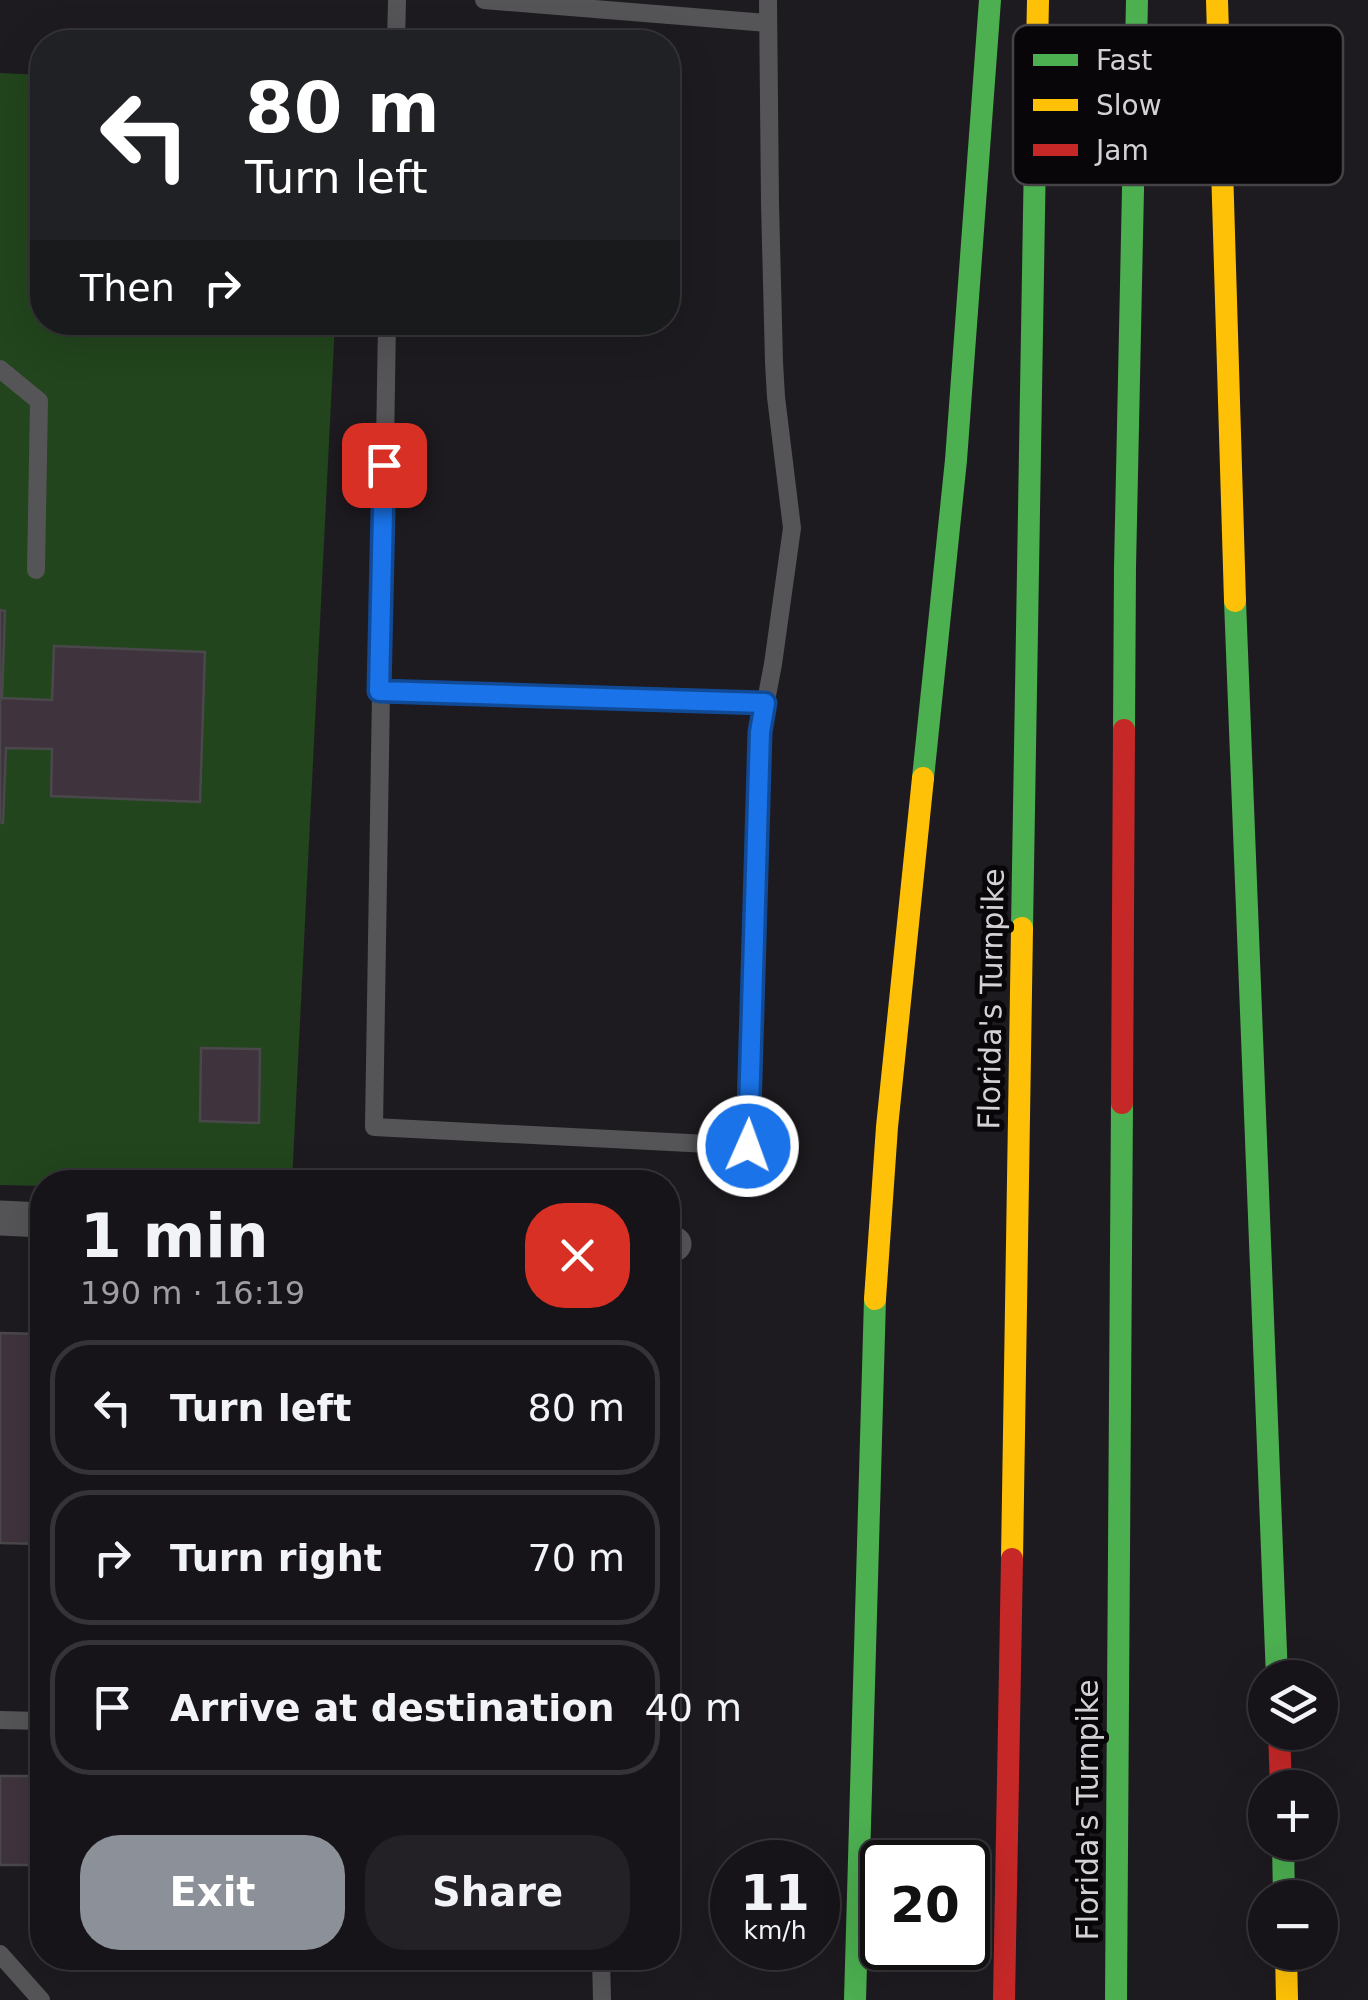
<!DOCTYPE html>
<meta charset="utf-8">
<style>
:root{--surface:#161418;--page:#232125;--text:#f1f3f6;--muted:#9e9ea2;--line:#353337;--accent:#8c9099}
body{margin:0;font-family:"DejaVu Sans",sans-serif;background:var(--page);color:var(--text);height:100vh;display:flex;flex-direction:column;font-size:38px;white-space:nowrap}
*{box-sizing:border-box;margin:0}
p{font-size:32px;color:var(--muted)}
.icon{flex:none;width:55px;height:55px;fill:none;stroke:currentColor;stroke-width:2;stroke-linecap:round;stroke-linejoin:round}
.map{position:relative;flex:1;overflow:hidden}
.side{position:absolute;left:30px;top:1170px;width:650px;height:800px;display:flex;flex-direction:column;background:var(--surface);border-radius:40px;box-shadow:0 10px 40px #0002,0 0 0 2px var(--line)}
.side>*{flex:none}
.guide{position:absolute;left:30px;top:30px;width:650px;height:305px;border-radius:40px;box-shadow:0 10px 40px #0002,0 0 0 2px var(--line);background:#202124;color:#fff;overflow:hidden}
.buttons{position:absolute;left:1248px;top:1660px;display:grid;gap:20px}
.buttons a{display:grid;place-items:center;width:90px;height:90px;border-radius:50%;background:var(--surface);box-shadow:0 10px 40px #0002,0 0 0 2px var(--line);font-size:50px}
.speed{position:absolute;left:710px;top:1840px;display:flex;gap:20px;font-size:50px;font-weight:700;text-align:center}
.speed>*{display:grid;place-content:center;width:130px;height:130px;border-radius:50%;background:var(--surface);box-shadow:0 10px 40px #0002,0 0 0 2px var(--line);line-height:1}
.speed small{font-size:25px;font-weight:400}
.speed .limit{border:5px solid #111;border-radius:15px;background:#fff;color:#111}
.pin{position:absolute;display:grid;place-items:center;width:85px;height:85px;color:#fff;margin:-42px;border-radius:20px;box-shadow:0 5px 15px #0006}
.me{position:absolute;width:110px;margin:-55px;rotate:2deg;stroke-linejoin:round;filter:drop-shadow(0 0 8px #0008)}
.turn{display:flex;align-items:center;gap:35px;height:210px;padding:0 50px;font-size:45px}
.turn .icon{width:130px;height:130px;stroke-width:2.5}
.turn b{display:block;font-size:70px;line-height:85px}
.then{display:flex;align-items:center;height:95px;padding:0 50px;background:#0003;gap:20px;font-size:38px}
.round{display:grid;place-items:center;flex:none;width:105px;height:105px;border-radius:40px;background:var(--page)}
.headline{display:flex;align-items:center;justify-content:space-between;height:170px;padding:0 50px}
h1{font-size:60px;font-weight:700;line-height:75px}
.cta{display:flex;gap:20px;margin-top:auto;padding:20px 50px}
.cta a{flex:1;height:115px;border-radius:40px;background:var(--accent);color:#fff;font-size:40px;font-weight:700;line-height:115px;text-align:center}
.cta a+a{background:var(--page);color:var(--text)}
ul{padding:0;list-style:none}
li{display:flex;align-items:center;gap:30px;height:135px;margin:0 20px 15px;padding:0 30px;border:5px solid var(--line);border-radius:40px}
li div{flex:1}
li b{display:block;font-size:38px}
li em{font-style:normal}
.map>svg:first-child{display:block}
.green{fill:#22451d}
.building{fill:#3f343e;stroke:#4b484b;stroke-width:2.5}
.lines{fill:none;stroke-linecap:round;stroke-linejoin:round}
.lane{stroke:#555457;stroke-width:18}
.street{stroke:#555457;stroke-width:35}
.fast{stroke:#4caf50;stroke-width:22}
.slow{stroke:#ffc107;stroke-width:22}
.jam{stroke:#c62828;stroke-width:22}
.route-casing{stroke:#114b97;stroke-width:25}
.route{stroke:#1a73e8;stroke-width:18}
.labels{text-anchor:middle;dominant-baseline:central;stroke-width:10;stroke-linejoin:round;paint-order:stroke}
.street-label{font-size:30px;fill:#d4d1d6;stroke:#080609}
.key{fill:#080609;stroke:#454346;stroke-width:2.5}
.key-label{font-size:28px;fill:#d4d1d6}
</style>
<div class="map">
<svg width="1368" height="2000" viewBox="0 0 1368 2000">
<rect width="100%" height="100%" fill="#1e1b20"/>
<!-- green -->
<path class="green" d="M0,73L42,75V322L335,323L292,1182H42V1186L0,1185Z"/>
<!-- building -->
<path class="building" d="M0,610L5,611L2,698L52,700L54,646L205,652L200,802L51,796L52,749L6,748L3,823L0,822Z
M201,1048L260,1049L259,1123L200,1121Z
M0,1333L42,1334V1544L0,1543Z
M0,1776H42V1865H0Z"/>
<g class="lines">
<!-- lane -->
<path class="lane" d="M484,0L767,23
M396,42L397,0
M387,322L374,1127L748,1146L760,732L773,664L792,528L776,397L774,362L770,203L768,0
M0,369L39,401L36,570
M379,691L765,703
M0,1720L42,1721
M0,1954L41,2000
M601,1958L602,2000"/>
<!-- street -->
<path class="street" d="M0,1218L42,1220
M668,1243L674,1244"/>
<!-- fast -->
<path class="fast" d="M1235,601L1277,1678
M1124,730L1125,568L1137,0
M923,778L956,460L990,0
M1022,928L1035,154
M1283,1842L1284,1898
M855,2000L875,1299
M1116,2000L1122,1103"/>
<!-- slow -->
<path class="slow" d="M1217,0L1235,601
M1035,154L1038,0
M875,1299L887,1127L923,778
M1012,1559L1022,928
M1286,1952L1287,2000"/>
<!-- jam -->
<path class="jam" d="M1122,1103L1124,730
M1279,1732L1281,1788
M1004,2000L1012,1559"/>
</g>
<g class="lines">
<defs>
<path id="route" d="M384,465L379,691L765,703L760,732L748,1146"/>
</defs>
<!-- route casing -->
<use href="#route" class="route-casing"/>
<!-- route -->
<use href="#route" class="route"/>
</g>
<g class="labels">
<!-- street labels -->
<g class="street-label">
<text transform="translate(991 999) rotate(-89)">Florida's Turnpike</text>
<text transform="translate(1087 1810) rotate(-90)">Florida's Turnpike</text>
</g>
</g>
<!-- legend -->
<rect x="1013" y="25" width="330" height="160" rx="15" class="key"/>
<rect x="1033" y="54" width="45" height="12" fill="#4caf50"/>
<rect x="1033" y="99" width="45" height="12" fill="#ffc107"/>
<rect x="1033" y="144" width="45" height="12" fill="#c62828"/>
<g class="key-label">
<text x="1096" y="70">Fast</text>
<text x="1096" y="115">Slow</text>
<text x="1096" y="160">Jam</text>
</g>
</svg>
<div class="buttons">
<a><svg class="icon" aria-label="layers" viewBox="0 0 24 24"><path d="M12 4l9 5-9 5-9-5zM3 14l9 5 9-5"/></svg></a>
<a>+</a>
<a>−</a>
</div>
<div class="speed"><div>11<small>km/h</small></div><div class="limit">20</div></div>
<div class="pin" style="left:384px;top:465px;background:#d93025"><svg class="icon" aria-label="arrive" viewBox="0 0 24 24"><path d="M6 21V4h12l-3 4 3 4H6"/></svg></div>
<svg class="me" style="left:748px;top:1146px" viewBox="-20 -20 40 40"><circle r="17" fill="#1a73e8" stroke="#fff" stroke-width="3"/><path d="M0-11L8 9 0 5-8 9z" fill="#fff"/></svg>
<div class="guide">
<div class="turn"><svg class="icon" aria-label="left" viewBox="0 0 24 24"><path d="M17 20v-9H6M10 6l-5 5 5 5"/></svg><div><b>80 m</b>Turn left</div></div>
<div class="then">Then<svg class="icon" aria-label="right" viewBox="0 0 24 24"><path d="M7 20v-9h11M14 6l5 5-5 5"/></svg></div>
</div>
<section class="side">
<div class="headline"><div><h1>1 min</h1><p>190 m · 16:19</p></div><a class="round" style="background:#d93025;color:#fff"><svg class="icon" aria-label="close" viewBox="0 0 24 24"><path d="M6 6l12 12M18 6L6 18"/></svg></a></div>
<ul>
<li><svg class="icon" aria-label="left" viewBox="0 0 24 24"><path d="M17 20v-9H6M10 6l-5 5 5 5"/></svg><div><b>Turn left</b></div><em>80 m</em></li>
<li><svg class="icon" aria-label="right" viewBox="0 0 24 24"><path d="M7 20v-9h11M14 6l5 5-5 5"/></svg><div><b>Turn right</b></div><em>70 m</em></li>
<li><svg class="icon" aria-label="arrive" viewBox="0 0 24 24"><path d="M6 21V4h12l-3 4 3 4H6"/></svg><div><b>Arrive at destination</b></div><em>40 m</em></li>
</ul>
<div class="cta"><a>Exit</a><a>Share</a></div>
</section>
</div>
